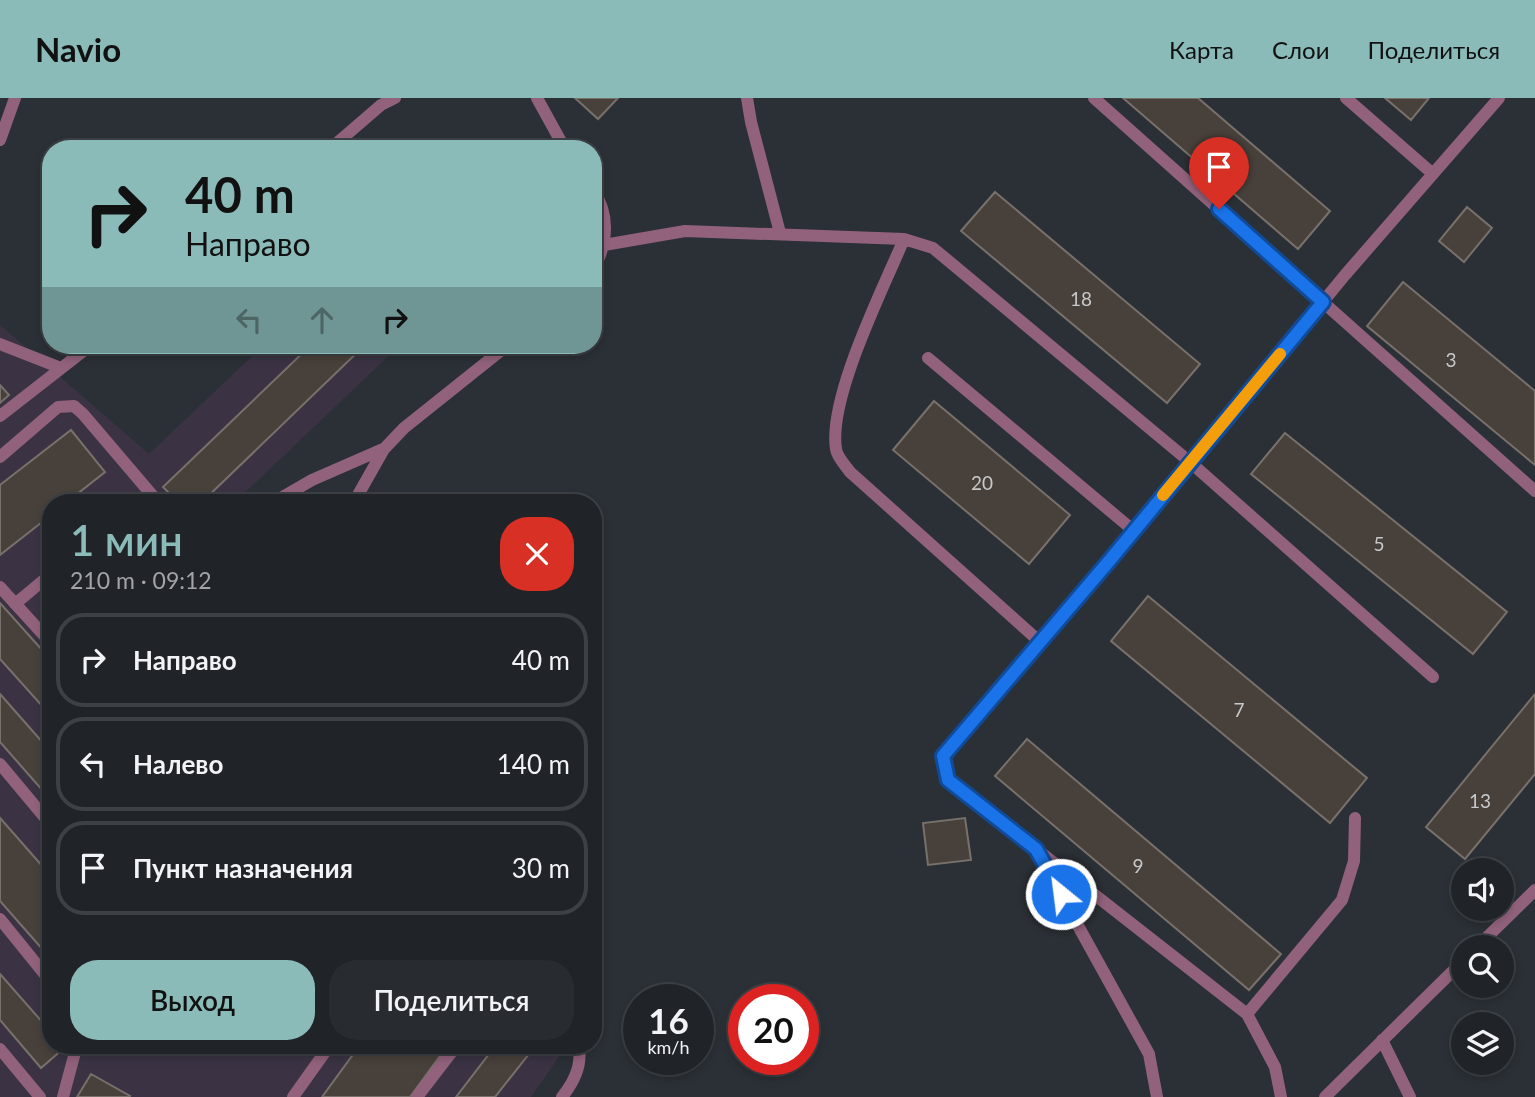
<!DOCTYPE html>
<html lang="ru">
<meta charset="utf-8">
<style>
:root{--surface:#202428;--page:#282c30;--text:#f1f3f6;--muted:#a2a4a8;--line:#3d4145;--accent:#8bbbb9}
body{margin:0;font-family:Lato,sans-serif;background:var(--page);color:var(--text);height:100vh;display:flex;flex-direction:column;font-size:26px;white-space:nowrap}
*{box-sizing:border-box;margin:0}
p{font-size:23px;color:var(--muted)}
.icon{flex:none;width:38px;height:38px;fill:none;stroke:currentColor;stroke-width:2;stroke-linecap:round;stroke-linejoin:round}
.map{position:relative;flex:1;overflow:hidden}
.drawer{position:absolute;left:42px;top:396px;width:560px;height:560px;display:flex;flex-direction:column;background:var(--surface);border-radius:28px;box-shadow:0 4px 10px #0003,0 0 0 2px var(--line)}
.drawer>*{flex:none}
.banner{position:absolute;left:42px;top:42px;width:560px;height:214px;border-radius:28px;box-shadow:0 4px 10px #0003,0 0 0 2px var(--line);background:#8bbbb9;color:#111;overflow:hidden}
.fabs{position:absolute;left:1451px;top:760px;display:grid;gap:14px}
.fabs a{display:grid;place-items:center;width:63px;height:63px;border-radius:50%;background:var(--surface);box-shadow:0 4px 10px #0003,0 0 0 2px var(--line);font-size:35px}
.speed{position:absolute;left:623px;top:886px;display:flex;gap:14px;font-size:35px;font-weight:700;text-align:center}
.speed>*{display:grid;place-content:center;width:91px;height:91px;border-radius:50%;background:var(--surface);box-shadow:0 4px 10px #0003,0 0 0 2px var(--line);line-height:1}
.speed small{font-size:18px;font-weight:400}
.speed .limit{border:10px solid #d22;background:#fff;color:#111}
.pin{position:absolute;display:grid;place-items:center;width:60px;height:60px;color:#fff;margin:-72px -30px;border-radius:50% 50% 50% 0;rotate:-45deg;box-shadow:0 0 7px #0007}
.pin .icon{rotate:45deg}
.me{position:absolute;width:77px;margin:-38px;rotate:331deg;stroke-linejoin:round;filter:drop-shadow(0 0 5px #0008)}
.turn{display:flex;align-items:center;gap:24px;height:147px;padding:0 28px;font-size:32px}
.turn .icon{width:91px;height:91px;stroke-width:2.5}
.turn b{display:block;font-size:49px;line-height:60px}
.lanes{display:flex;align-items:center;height:66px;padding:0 28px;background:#0003;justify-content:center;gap:35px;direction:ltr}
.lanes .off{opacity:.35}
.round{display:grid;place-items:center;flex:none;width:74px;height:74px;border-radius:28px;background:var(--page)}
.overview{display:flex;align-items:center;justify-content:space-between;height:119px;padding:0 28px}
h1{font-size:42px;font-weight:600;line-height:52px;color:var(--accent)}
.button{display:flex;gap:14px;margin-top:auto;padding:14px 28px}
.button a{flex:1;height:80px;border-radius:28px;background:var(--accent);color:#111;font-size:28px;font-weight:600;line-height:80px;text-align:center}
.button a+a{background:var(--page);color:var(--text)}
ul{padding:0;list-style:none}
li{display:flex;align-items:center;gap:21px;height:94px;margin:0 14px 10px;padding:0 14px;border:4px solid var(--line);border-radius:28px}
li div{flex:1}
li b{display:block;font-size:26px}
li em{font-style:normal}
header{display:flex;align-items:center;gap:42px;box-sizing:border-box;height:98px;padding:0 35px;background:var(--accent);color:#111}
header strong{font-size:33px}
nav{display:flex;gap:38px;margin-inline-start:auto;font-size:24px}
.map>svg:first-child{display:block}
.industrial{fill:#3b3344}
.building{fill:#48403b;stroke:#78706a;stroke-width:2}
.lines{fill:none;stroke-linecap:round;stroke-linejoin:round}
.service{stroke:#92627c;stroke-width:12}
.route-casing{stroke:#114b97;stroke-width:18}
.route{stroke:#1a73e8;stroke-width:12}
.slow{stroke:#f59e0b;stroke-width:12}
.labels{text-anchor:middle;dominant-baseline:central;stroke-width:7;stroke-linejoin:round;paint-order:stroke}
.number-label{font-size:19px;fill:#c7c8ca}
</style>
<header>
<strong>Navio</strong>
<nav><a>Карта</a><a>Слои</a><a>Поделиться</a></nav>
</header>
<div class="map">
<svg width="1535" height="999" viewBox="0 0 1535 999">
<rect width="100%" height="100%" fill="#2b3036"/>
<!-- industrial -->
<path class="industrial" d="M0,227L149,356L264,247H400L235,404H51V947H567L531,999H0Z"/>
<!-- building -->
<path class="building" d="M575,0H618L598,21Z
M1123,0H1198L1330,113L1298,151Z
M1385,0H1429L1411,22Z
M995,94L1200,266L1167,305L961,133Z
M1467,109L1492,130L1464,164L1439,143Z
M1403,184L1535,293V367L1367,228Z
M311,247H365L202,404H178L163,389Z
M0,287L9,297L0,305Z
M934,303L1070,417L1029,466L893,352Z
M71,332L105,374L67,404H51V417L0,457V387Z
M1285,335L1507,514L1473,556L1251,376Z
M1148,498L1367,680L1330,725L1111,543Z
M0,505L51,562V618L0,561Z
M0,596L51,654V702L0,644Z
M1535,596V676L1465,761L1426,729Z
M1027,641L1281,856L1249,892L995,678Z
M0,720L51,778V861L0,803Z
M965,720L971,762L928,767L923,725Z
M0,876L51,934V947H62L64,950L41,970L0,922Z
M360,947H448L410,999H322Z
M496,947H536L495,999H456Z
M91,976L130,998L129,999H77Z"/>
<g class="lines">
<!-- service -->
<path class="service" d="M537,0L565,51
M747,0L751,24L780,135
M1094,0L1535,393
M1346,0L1433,76
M0,42L15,0
M330,51L381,7L395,0
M593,92C610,116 608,146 593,172
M904,141C883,191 828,300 836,351C837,359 845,367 850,374L1040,544
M604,147L685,133L904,141L933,150L1190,364L1433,579
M0,246L61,270
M928,260L1134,433
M0,318L91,247
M0,359L58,309L74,308L83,316L158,404
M274,404L312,382L383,351
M354,404L384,351L404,330L508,247
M0,489L51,545
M15,506L51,476
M0,666L51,727
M1040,759L1149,956L1157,999
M0,821L51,884
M1477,849L1535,792
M1247,916L1342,802L1354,763L1355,720
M1382,942L1410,999
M0,951L40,999
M63,999L77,947
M293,999L330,947
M417,999L457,947
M562,999C574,984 583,965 578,947
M1281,999L1275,969L1247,916L948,682L943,658L1110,462L1345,177L1499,0
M1325,999L1463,863"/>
</g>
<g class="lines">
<defs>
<path id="route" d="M1061,796L1036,751L948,682L943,658L1110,462L1323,204L1219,111"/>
</defs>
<!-- route casing -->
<use href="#route" class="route-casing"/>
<!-- route -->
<use href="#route" class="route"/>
<!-- slow -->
<path class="slow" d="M1163,397L1280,256"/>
</g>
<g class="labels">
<!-- number labels -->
<g class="number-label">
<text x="1081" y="200">18</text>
<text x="1451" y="261">3</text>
<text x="982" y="384">20</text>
<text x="1379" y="445">5</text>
<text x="1239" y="611">7</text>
<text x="1480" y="702">13</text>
<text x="1138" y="767">9</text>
</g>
</g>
</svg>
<div class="fabs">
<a><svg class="icon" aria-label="sound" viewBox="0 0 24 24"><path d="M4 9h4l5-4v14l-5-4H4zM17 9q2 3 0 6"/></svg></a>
<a><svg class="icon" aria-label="search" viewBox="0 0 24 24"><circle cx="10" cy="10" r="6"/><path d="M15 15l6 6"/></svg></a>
<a><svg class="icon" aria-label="layers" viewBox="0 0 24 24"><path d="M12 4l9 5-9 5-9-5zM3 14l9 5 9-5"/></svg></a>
</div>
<div class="speed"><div>16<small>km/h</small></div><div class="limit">20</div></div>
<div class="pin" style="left:1219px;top:111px;background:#d93025"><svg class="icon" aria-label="arrive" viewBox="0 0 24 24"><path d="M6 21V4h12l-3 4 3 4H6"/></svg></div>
<svg class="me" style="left:1061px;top:796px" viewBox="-20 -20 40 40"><circle r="17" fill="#1a73e8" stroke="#fff" stroke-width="3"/><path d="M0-11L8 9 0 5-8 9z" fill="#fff"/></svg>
<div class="banner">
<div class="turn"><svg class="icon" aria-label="right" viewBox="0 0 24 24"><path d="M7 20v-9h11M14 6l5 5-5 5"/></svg><div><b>40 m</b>Направо</div></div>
<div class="lanes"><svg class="icon off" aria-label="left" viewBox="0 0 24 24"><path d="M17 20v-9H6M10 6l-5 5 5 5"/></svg><svg class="icon off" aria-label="ahead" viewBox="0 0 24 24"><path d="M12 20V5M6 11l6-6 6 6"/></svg><svg class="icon" aria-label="right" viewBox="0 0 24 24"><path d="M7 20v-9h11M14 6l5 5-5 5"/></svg></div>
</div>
<section class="drawer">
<div class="overview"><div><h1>1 мин</h1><p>210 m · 09:12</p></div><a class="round" style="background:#d93025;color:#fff"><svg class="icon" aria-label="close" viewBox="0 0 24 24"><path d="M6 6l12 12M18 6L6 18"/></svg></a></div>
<ul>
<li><svg class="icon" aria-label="right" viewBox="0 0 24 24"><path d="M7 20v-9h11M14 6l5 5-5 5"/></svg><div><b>Направо</b></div><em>40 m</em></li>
<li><svg class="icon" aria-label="left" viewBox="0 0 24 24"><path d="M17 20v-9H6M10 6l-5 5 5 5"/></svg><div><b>Налево</b></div><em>140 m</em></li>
<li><svg class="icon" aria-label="arrive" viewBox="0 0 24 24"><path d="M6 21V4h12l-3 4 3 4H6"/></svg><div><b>Пункт назначения</b></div><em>30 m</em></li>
</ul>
<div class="button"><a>Выход</a><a>Поделиться</a></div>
</section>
</div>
